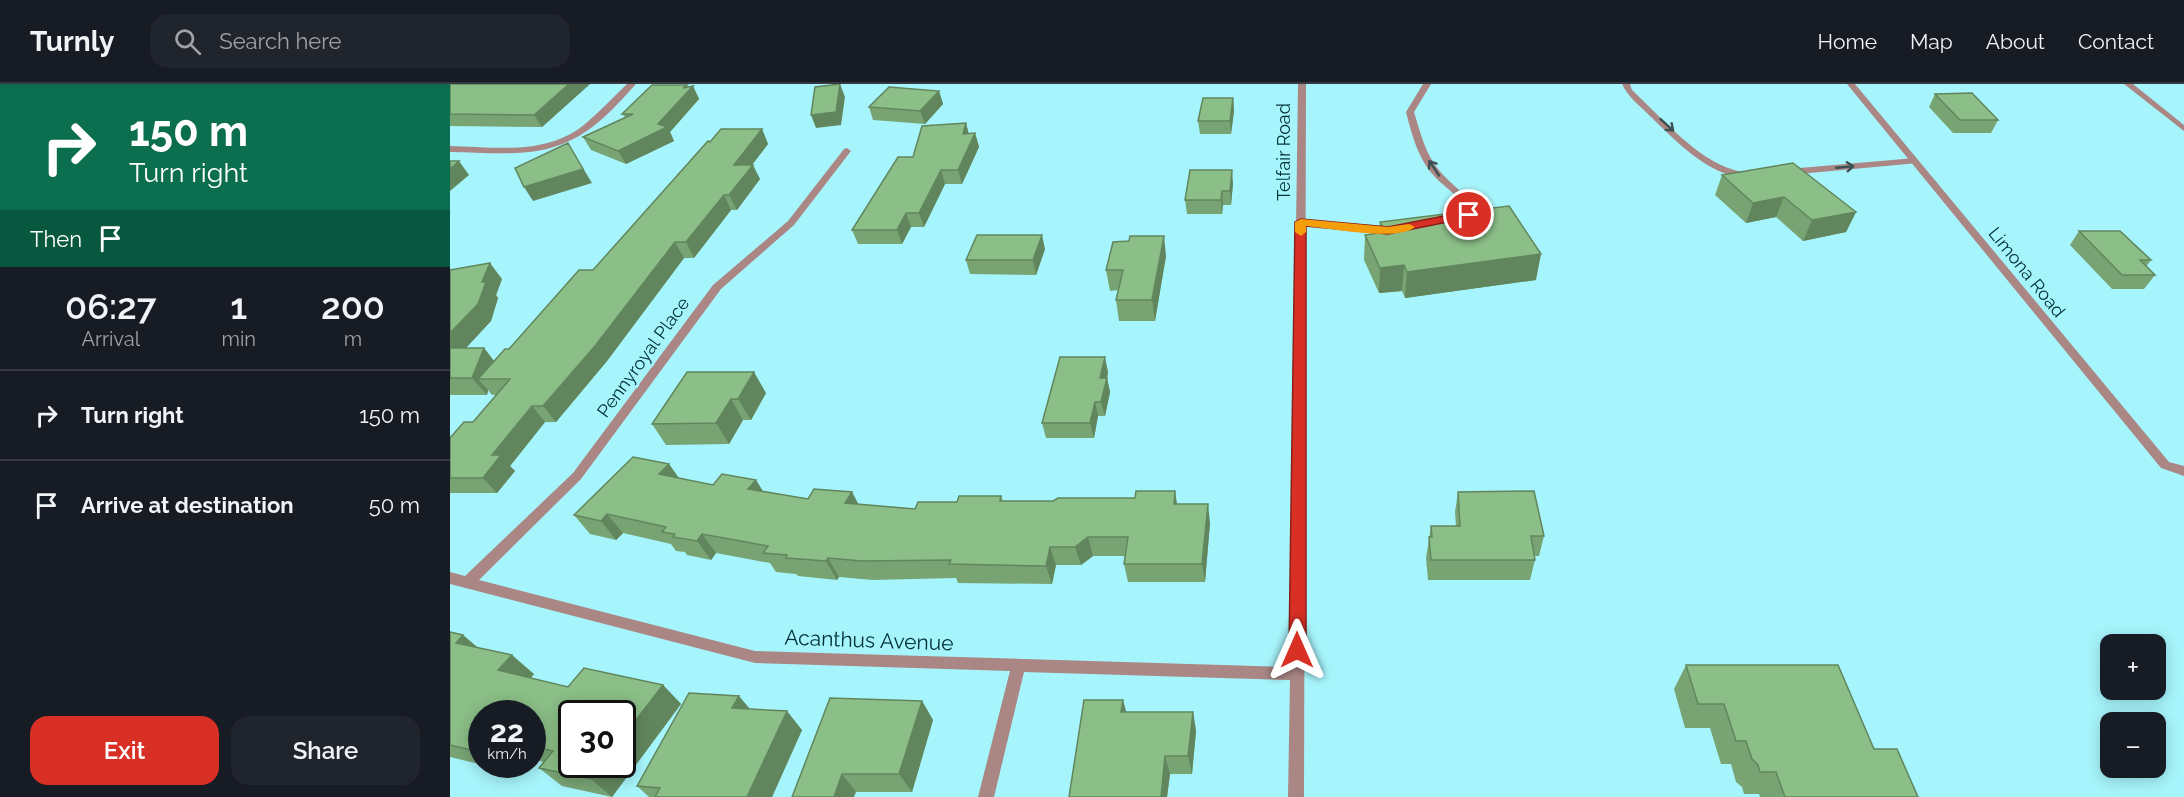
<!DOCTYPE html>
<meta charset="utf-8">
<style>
:root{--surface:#171b24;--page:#20242c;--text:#f1f3f6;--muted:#9ea1a6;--line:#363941;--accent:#d93025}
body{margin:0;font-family:Raleway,sans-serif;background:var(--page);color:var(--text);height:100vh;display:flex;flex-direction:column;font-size:22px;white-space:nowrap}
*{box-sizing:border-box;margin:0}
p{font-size:20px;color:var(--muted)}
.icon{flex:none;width:33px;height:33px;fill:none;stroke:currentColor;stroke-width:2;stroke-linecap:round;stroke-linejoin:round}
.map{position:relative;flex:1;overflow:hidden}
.drawer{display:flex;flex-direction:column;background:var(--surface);width:450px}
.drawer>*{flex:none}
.hud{background:#0b6e4f;color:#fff;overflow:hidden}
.fabs{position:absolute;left:1650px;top:550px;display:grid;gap:12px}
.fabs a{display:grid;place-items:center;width:66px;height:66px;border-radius:12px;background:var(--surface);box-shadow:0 3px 15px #0003;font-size:30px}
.speed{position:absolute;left:18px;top:616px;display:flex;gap:12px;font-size:30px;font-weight:700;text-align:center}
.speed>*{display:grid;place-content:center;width:78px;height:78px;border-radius:50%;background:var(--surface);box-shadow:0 3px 15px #0003;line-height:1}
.speed small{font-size:15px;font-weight:400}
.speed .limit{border:3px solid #111;border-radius:9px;background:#fff;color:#111}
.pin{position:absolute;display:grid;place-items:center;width:51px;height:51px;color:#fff;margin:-26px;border:3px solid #fff;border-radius:50%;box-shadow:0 2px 6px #0007}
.me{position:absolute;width:66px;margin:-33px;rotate:0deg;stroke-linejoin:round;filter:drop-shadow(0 0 4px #0008)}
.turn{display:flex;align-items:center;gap:21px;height:126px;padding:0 30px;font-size:27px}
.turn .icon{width:78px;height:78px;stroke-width:2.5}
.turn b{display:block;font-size:42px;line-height:51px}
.then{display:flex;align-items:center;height:57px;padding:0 30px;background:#0003;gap:12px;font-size:22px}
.eta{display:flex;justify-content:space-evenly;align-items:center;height:102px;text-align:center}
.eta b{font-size:36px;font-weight:600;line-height:42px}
.button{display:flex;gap:12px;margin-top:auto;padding:12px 30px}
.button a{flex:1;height:69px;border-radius:18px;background:var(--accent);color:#fff;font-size:24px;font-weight:600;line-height:69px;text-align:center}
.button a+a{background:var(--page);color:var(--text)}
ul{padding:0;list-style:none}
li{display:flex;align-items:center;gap:18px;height:90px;padding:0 30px;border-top:2px solid var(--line)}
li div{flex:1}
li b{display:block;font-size:22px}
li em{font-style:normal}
header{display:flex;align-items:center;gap:36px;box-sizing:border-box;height:84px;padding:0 30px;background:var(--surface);border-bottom:2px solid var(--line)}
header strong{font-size:28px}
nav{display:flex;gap:33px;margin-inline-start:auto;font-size:21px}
.search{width:420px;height:54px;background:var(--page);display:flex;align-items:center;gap:15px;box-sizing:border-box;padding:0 21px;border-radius:18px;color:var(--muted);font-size:22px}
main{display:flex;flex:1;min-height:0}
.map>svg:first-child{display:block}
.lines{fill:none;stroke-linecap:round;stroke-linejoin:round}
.service{fill:#aa8785;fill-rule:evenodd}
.minor{fill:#aa8785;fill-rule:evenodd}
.tertiary{fill:#aa8785;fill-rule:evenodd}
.wall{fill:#78a474}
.shaded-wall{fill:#61865e}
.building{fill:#8bbf87;stroke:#61865e;stroke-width:1.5}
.oneway{stroke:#3c4f51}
.route{fill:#d93025;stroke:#8d1f18;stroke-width:1.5}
.slow{fill:#f59e0b}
.labels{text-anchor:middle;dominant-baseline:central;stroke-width:6;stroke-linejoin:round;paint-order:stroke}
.street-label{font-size:18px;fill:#013135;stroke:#a7f5fc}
.near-street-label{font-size:21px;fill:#013135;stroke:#a7f5fc}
</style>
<header>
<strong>Turnly</strong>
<div class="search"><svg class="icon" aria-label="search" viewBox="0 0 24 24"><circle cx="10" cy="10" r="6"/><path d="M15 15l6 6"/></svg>Search here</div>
<nav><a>Home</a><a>Map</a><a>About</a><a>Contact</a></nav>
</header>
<main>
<section class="drawer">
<div class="hud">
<div class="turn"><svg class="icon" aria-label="right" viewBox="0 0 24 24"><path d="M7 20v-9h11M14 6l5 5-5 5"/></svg><div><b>150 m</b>Turn right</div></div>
<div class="then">Then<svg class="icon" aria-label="arrive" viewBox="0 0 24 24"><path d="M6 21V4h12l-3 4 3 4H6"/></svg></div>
</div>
<div class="eta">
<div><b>06:27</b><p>Arrival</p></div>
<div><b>1</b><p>min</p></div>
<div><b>200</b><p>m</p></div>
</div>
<ul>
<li><svg class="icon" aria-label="right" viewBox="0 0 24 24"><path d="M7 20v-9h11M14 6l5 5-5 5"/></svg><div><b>Turn right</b></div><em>150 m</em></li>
<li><svg class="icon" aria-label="arrive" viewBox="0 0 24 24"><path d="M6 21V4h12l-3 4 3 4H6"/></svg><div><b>Arrive at destination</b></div><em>50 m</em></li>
</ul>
<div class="button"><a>Exit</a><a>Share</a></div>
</section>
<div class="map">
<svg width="1734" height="713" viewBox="0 0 1734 713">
<rect width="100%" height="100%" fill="#a7f5fc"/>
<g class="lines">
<!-- service -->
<path class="service" d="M973,0H981L964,28C970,47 975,69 988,85C999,99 1014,108 1025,123L1022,133L1006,135V131L1015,129V123C1007,111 995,103 985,93C968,75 962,51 956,28Z
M1172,0H1180L1182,6C1211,33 1246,75 1284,86C1290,88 1296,88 1302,89V93C1264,98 1225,56 1200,32C1190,22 1178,13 1172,0Z
M1465,74L1469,77L1468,79L1338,91L1334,88L1338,85Z
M851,135L945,143L950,146L945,149L848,140V136Z"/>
<!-- minor -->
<path class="minor" d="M177,0H186C168,20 145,46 119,57C83,75 39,68 0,68V62C44,63 92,71 130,44C147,31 162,14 177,0Z
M848,0H856L854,713H838L840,596L574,588L544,713H528L560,587L305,579L0,500V488L15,492L123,389L263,201L338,137L394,65L397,64L401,67L344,141L271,205L131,395L29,496L305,567L840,583Z
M1674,0H1683L1734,41V47Z"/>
<!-- tertiary -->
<path class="tertiary" d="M1397,0H1405L1719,378L1734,382V392L1711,384Z"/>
</g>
<!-- wall -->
<path class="wall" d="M0,0H140L92,43L0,42Z
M243,2L249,15L220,48L224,57L176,80L141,66L133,53L175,33L172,30L238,3Z
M489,7L493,20L475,40L423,36L419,23Z
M1485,10L1548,36L1541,49H1503L1479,23Z
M783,14L784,27L781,50H750L748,37Z
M516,39L519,50L525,49L529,63L512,100H495L474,143H461L452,160H408L402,146L463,73Z
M312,45L318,60L302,81L310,95L287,126H281L244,174H234L157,277L106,338H95L60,382L65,387L47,409H0V354L23,338L46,311H42L38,306L37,311H0V186L52,195L46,211L48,214L41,237L16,264H34L44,277L59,265L143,186L260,58Z
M1272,91L1406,128L1396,148L1353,157L1326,133L1296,139L1265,111Z
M783,99L781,121H773L772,130H737L735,116Z
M930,138L1086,196L955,214L952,207L929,209L914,176L915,151L929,149Z
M1629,147L1701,176L1696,183L1705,191L1694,205H1662L1620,161Z
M595,165L586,191L520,190L516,176Z
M716,172L705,237H669L666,216L668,206L660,207L656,186Z
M237,288L316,309L301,336H293L279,360L216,361L202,340Z
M658,288L657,294L660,308L655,332H648L644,354H596L592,339Z
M219,380L229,394L263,401L313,407L358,415L402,408L408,420L465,425L551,412L553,417L728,420L760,439L755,498H678L674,480L675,472H643L631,481H606L602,500L508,499L506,494L423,496L389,493L387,496L348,492L346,490L326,488L320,479L266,469L261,476L237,471L235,468L226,467L221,460L173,449L166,456L140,450L124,431Z
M1008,408L1094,452L1089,472H1085V476L1080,496H978L976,474L981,442H1006L1005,428Z
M0,548L13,551L27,563L84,590L81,594L118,603L213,601L231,620L162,713L112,702L89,684L94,678L82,675V630H32V681H58L54,686L0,673Z
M1236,581L1424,665L1468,713H1310L1309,710H1294L1292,703L1286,698L1281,680H1271L1260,644H1235L1224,605Z
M673,616L676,628H743L746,647L742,690H720L717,713H619Z
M472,617L483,636L462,708H406L342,713Z
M300,625L352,646L322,713H199L187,702Z"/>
<!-- shaded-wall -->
<path class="shaded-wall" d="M119,0H140L92,43L84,31Z
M390,0L395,13L391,41L366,44L361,31Z
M237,1L239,6L243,2L249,15L220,48L224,57L176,80L168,67L208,40Z
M489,7L493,20L475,40L470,27Z
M783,14L784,27L781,50L780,37Z
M516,39L519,52L513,50Z
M312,45L318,60L291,95L284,81Z
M525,49L529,63L512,100L508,86Z
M118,59L142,99L83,117L74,103Z
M9,77L19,91L0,107V85Z
M303,81L310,95L287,126L279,111Z
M491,86L495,100L474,143L469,129Z
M782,86L783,99L781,121L780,107Z
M772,107L773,121L772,130L771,116Z
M274,111L281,126L244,174L236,158Z
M1334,113L1326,133L1296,139L1303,119Z
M1406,128L1396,148L1353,157L1362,136Z
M456,129L461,143L452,160L447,146Z
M592,151L595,165L586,191L583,176Z
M714,152L716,172L705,237L702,216Z
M225,158L234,174L157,277L106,338L93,322Z
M1091,170L1086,196L955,214L957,188Z
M40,179L52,195L46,211L48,214L41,237L0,281V249L32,198Z
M954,181L952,207L929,209L930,184Z
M34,264L47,281L28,295L38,306L37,311L22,294Z
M655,273L658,288L657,294L660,308L655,332L651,318L650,294Z
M304,288L316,309L301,336L288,315Z
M281,315L293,336L279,360L266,339Z
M645,318L648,332L644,354L640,339Z
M82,322L95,338L60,382L65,387L47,409L33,394L42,371Z
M219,380L232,399L209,390Z
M306,396L318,415L298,405Z
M725,407L728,426L724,420Z
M402,408L412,427L395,419Z
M758,420L760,439L755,498L752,480Z
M157,430L173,449L166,456L151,437Z
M252,450L266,469L261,476L247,457Z
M638,453L643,472L631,481L625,463Z
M600,463L606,481L602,500L596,482Z
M378,474L389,493L387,496L376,477Z
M13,551L36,571L6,559Z
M62,571L84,590L71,605L48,586Z
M213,601L231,620L162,713L141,695L152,681H172V654Z
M289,612L305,631L282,624Z
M673,616L678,635L671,628Z
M472,617L483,636L462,708L449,690Z
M337,627L352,646L322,713H297Z
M743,628L746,647L742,690L738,672Z
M715,672L720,690L717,713H711Z
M46,681H58L54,686Z
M392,690L406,708L404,713H384Z"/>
<!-- building -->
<path class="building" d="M0,0H119L84,31L0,30Z
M390,0L386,28L361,31L365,3Z
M202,1H237L233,4L243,2L208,40L217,43L168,67L133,53L183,30H172Z
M439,3L489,7L470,27L419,23Z
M1522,9L1548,36H1510L1485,10Z
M753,14H783L780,37H748Z
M516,39L513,50L525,49L508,86H491L469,129H456L447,146H402L448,73H463L472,42Z
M271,45H312L284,81H303L279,111H274L236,158H225L145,262L93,322H82L42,371H51L33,394H0V354L14,338H23L60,295H28L55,265H59L129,186H143L258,57L260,58Z
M118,59L133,85L74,103L65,84Z
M0,77H9L0,85Z
M1343,79L1406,128L1362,136L1334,113L1303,119L1272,91Z
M740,86H782L780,107H772L771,116H735Z
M1059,122L1091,170L957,188L954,181L930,184L915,151L935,148L930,138Z
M1629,147H1670L1701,176H1690L1705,191H1672Z
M527,151H592L583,176H516Z
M680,152H714L702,216H666L673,186H656L663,158L679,157Z
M40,179L32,198H36L28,220L0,249V186Z
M0,264H34L22,294H0Z
M610,273H655L650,294H657L651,318H645L640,339H592Z
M237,288H304L288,315H281L266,339L202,340Z
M183,373L219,380L209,390L263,401L272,390L306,396L298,405L358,415L364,405L402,408L395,419L465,425L468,418H507L509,412H551L550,417H603L608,414H685L686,407H725L724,420H758L752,480H674L678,453H638L625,463H600L596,482L499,480L501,476L412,477L378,474L376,477L336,474L337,471L313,469L318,462L252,450L247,457L223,453L225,450L212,448L216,443L157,430L151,437L124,431Z
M1084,407L1094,452H1081L1085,476H981L979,453H982L981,442H1010L1008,408Z
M0,548L13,551L6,559L62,571L48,586L118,603L134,584L213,601L172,654V630H122V681H152L141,695L89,684L103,667L82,662V630H32V666L29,668L0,661Z
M1236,581H1388L1424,665H1447L1468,713H1335L1326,688H1310L1308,681L1302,675L1296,657H1286L1274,620H1248Z
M239,609L289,612L282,624L337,627L297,713H205L210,704L187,702Z
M380,614L472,617L449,690H392L384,713H342Z
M634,616H673L671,628H743L738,672H715L711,713H619Z"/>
<!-- one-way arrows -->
<defs><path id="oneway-shaft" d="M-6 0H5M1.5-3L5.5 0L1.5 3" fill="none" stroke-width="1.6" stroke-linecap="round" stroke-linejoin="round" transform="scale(1.5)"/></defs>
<g class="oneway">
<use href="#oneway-shaft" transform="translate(1217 41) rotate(42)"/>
<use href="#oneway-shaft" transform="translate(1395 83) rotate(-5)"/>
<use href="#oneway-shaft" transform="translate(984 84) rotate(-124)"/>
</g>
<!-- route -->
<path class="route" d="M1019,127L1023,128V133L938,150L856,142V566L853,571L847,573L842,571L839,566L845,138L851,135L938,143Z"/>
<!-- slow -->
<path class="slow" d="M851,135L938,143L959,140L965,143C947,158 880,144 856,142V148L851,152L845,148V138Z"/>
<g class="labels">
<!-- street labels -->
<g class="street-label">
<text transform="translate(833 68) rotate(-90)">Telfair Road</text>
<text transform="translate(1577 188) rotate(51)">Limona Road</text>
<text transform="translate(193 273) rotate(-54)">Pennyroyal Place</text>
</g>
<!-- near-street labels -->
<g class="near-street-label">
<text transform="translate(419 556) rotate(2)">Acanthus Avenue</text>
</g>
</g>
</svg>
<div class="fabs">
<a>+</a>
<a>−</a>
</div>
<div class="speed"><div>22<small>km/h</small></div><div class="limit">30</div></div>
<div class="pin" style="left:1019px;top:131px;background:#d93025"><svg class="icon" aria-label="arrive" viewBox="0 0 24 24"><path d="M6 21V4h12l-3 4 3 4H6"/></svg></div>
<svg class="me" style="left:847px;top:566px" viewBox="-20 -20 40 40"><path d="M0-17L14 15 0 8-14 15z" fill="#d93025" stroke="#fff" stroke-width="4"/></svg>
</div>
</main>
